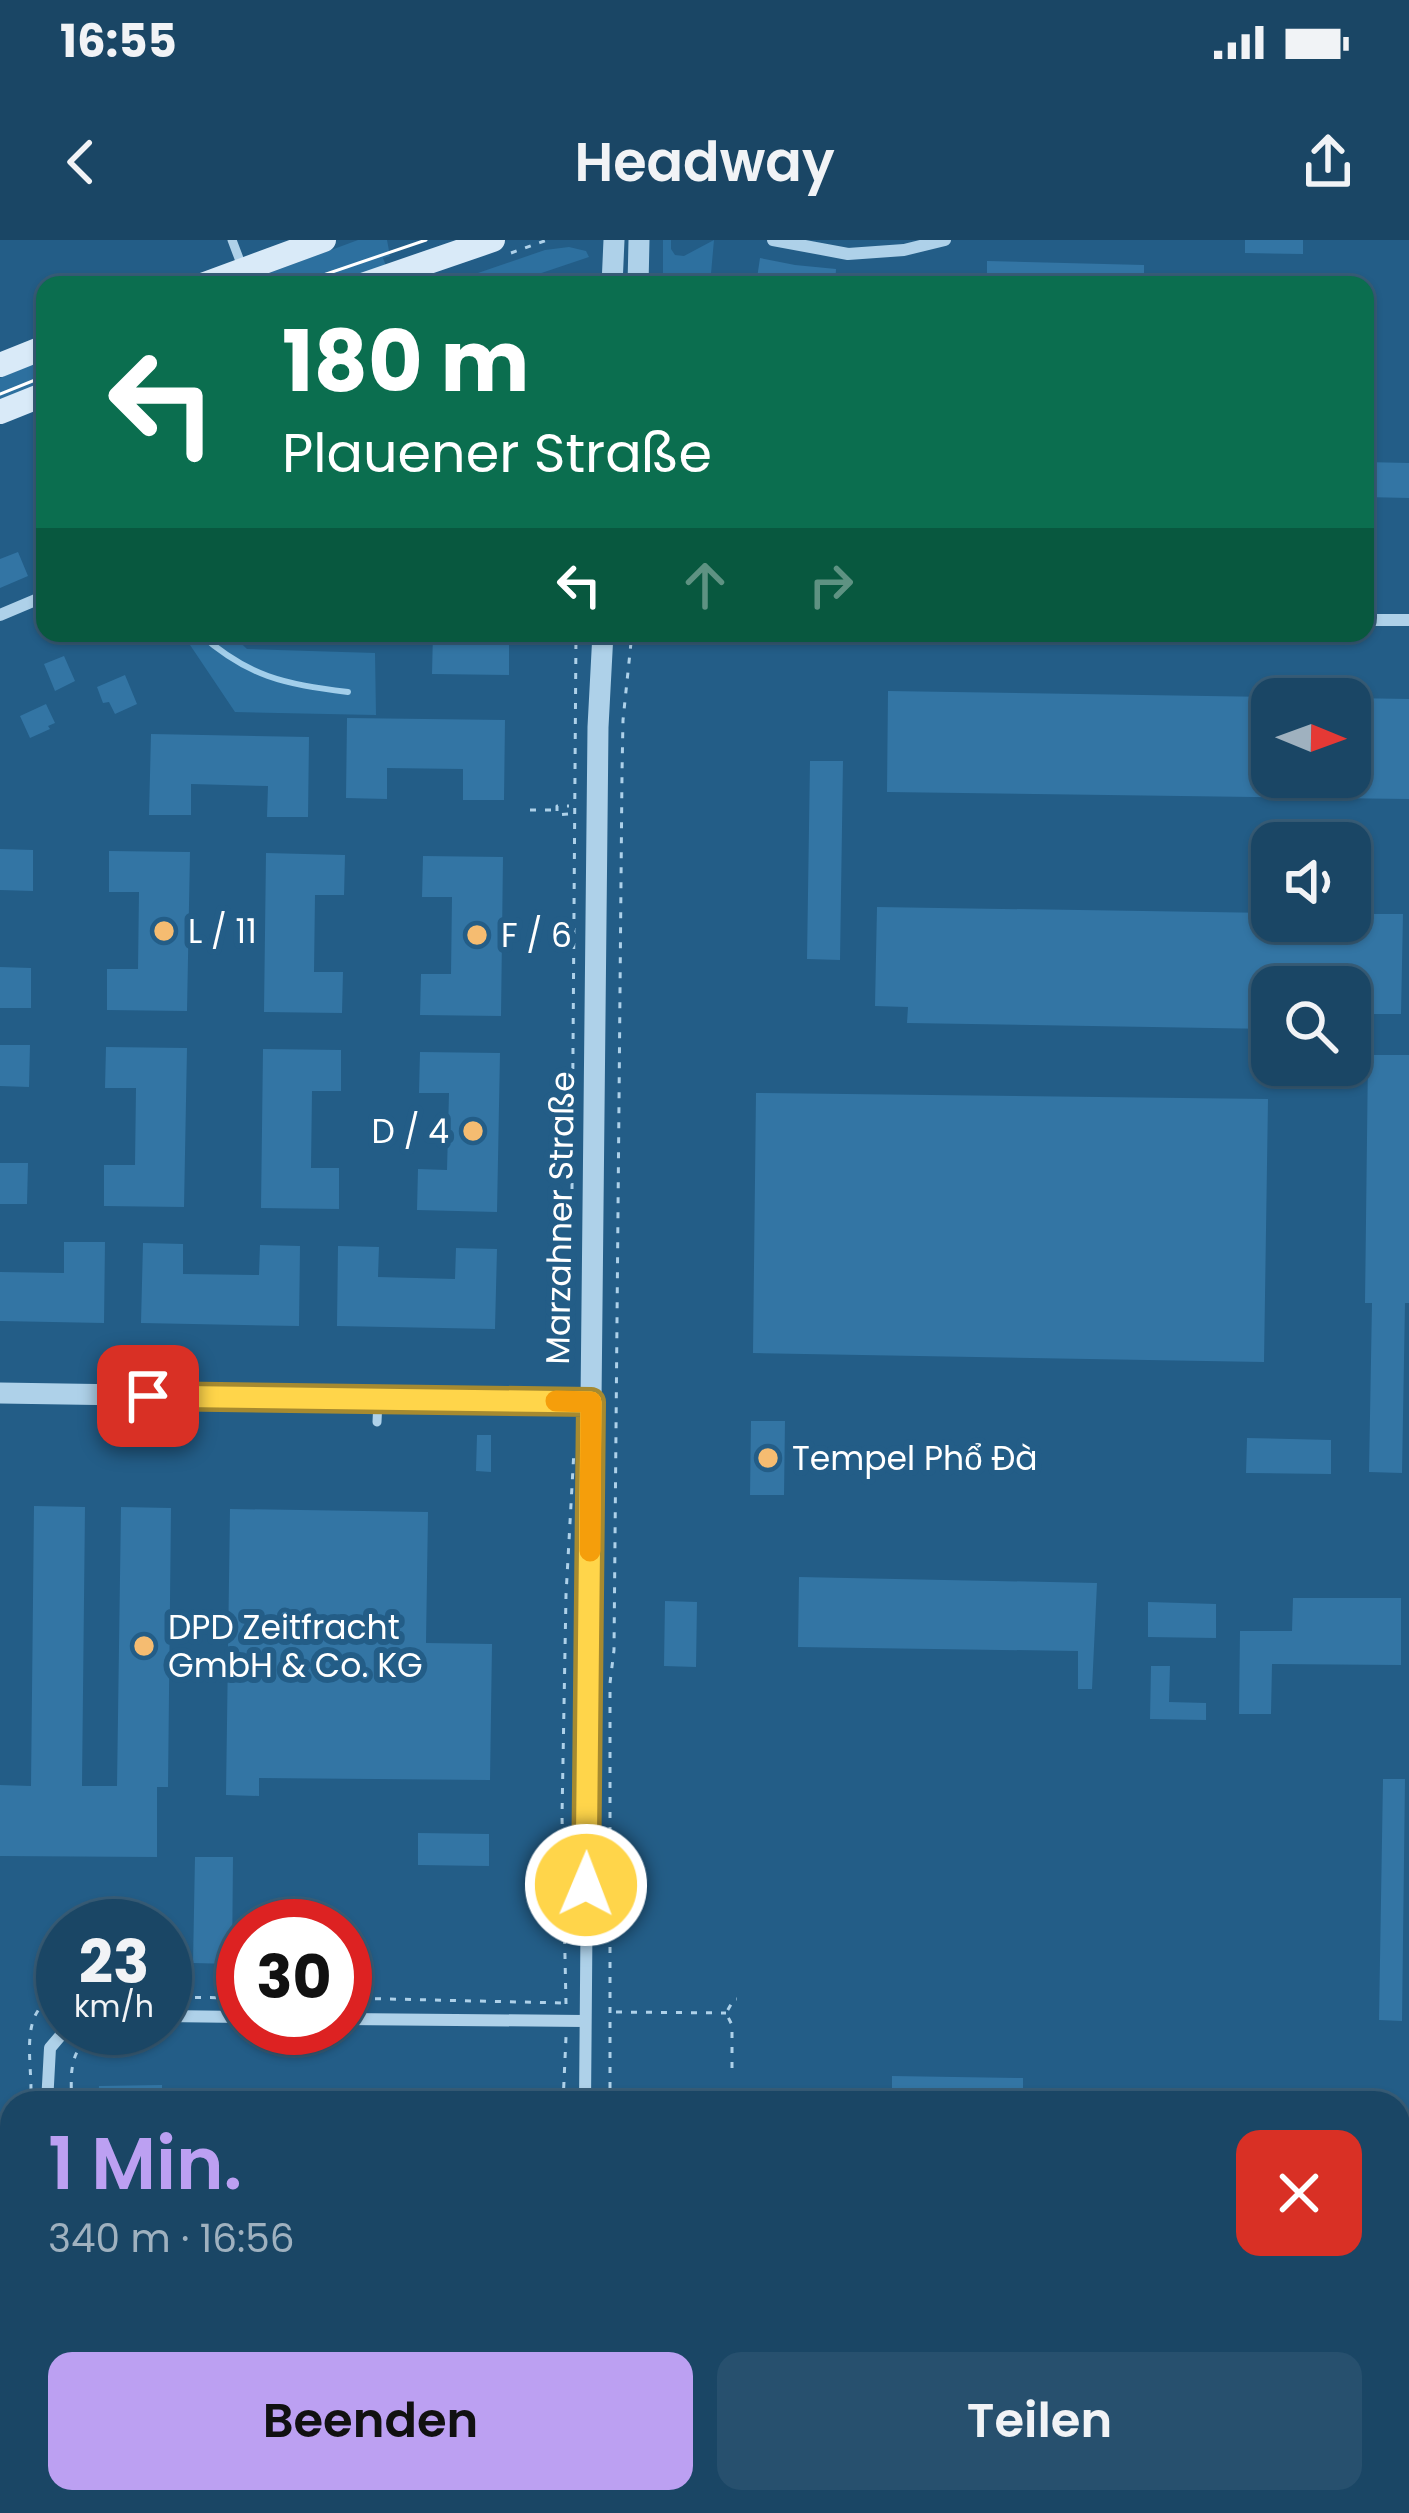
<!DOCTYPE html>
<html lang="de">
<meta charset="utf-8">
<style>
:root{--surface:#1a4665;--page:#27506e;--text:#f1f3f6;--muted:#9fb1bf;--line:#385e79;--accent:#bca0f2}
body{margin:0;font-family:Poppins,sans-serif;background:var(--page);color:var(--text);height:100vh;display:flex;flex-direction:column;font-size:45px;white-space:nowrap}
*{box-sizing:border-box;margin:0}
p{font-size:39px;color:var(--muted)}
.icon{flex:none;width:66px;height:66px;fill:none;stroke:currentColor;stroke-width:2;stroke-linecap:round;stroke-linejoin:round}
.map{position:relative;flex:1;overflow:hidden}
.side{position:absolute;left:0px;top:1851px;width:1410px;height:423px;display:flex;flex-direction:column;background:var(--surface);border-radius:36px 36px 0 0;box-shadow:0 3px 9px #0004,0 0 0 3px var(--line)}
.side>*{flex:none}
.guide{position:absolute;left:36px;top:36px;width:1338px;height:366px;border-radius:24px;box-shadow:0 3px 9px #0004,0 0 0 3px var(--line);background:#0b6e4f;color:#fff;overflow:hidden}
.needle{width:78px;rotate:91deg}
.tools{position:absolute;left:1251px;top:438px;display:grid;gap:24px}
.tools a{display:grid;place-items:center;width:120px;height:120px;border-radius:24px;background:var(--surface);box-shadow:0 3px 9px #0004,0 0 0 3px var(--line);font-size:60px}
.speed{position:absolute;left:36px;top:1659px;display:flex;gap:24px;font-size:60px;font-weight:700;text-align:center}
.speed>*{display:grid;place-content:center;width:156px;height:156px;border-radius:50%;background:var(--surface);box-shadow:0 3px 9px #0004,0 0 0 3px var(--line);line-height:1}
.speed small{font-size:30px;font-weight:400}
.speed .limit{border:18px solid #d22;background:#fff;color:#111}
.pin{position:absolute;display:grid;place-items:center;width:102px;height:102px;color:#fff;margin:-51px;border-radius:24px;box-shadow:0 6px 18px #0006}
.me{position:absolute;width:132px;margin:-66px;rotate:1deg;stroke-linejoin:round;filter:drop-shadow(0 0 9px #0008)}
.turn{display:flex;align-items:center;gap:42px;height:252px;padding:0 48px;font-size:54px}
.turn .icon{width:156px;height:156px;stroke-width:2.5}
.turn b{display:block;font-size:84px;line-height:102px}
.lanes{display:flex;align-items:center;height:114px;padding:0 48px;background:#0003;justify-content:center;gap:60px;direction:ltr}
.lanes .off{opacity:.35}
.round{display:grid;place-items:center;flex:none;width:126px;height:126px;border-radius:24px;background:var(--page)}
.summary{display:flex;align-items:center;justify-content:space-between;height:204px;padding:0 48px}
h1{font-size:72px;font-weight:600;line-height:90px;color:var(--accent)}
.button{display:flex;gap:24px;margin-top:auto;padding:24px 48px}
.button a{flex:1;height:138px;border-radius:24px;background:var(--accent);color:#111;font-size:48px;font-weight:600;line-height:138px;text-align:center}
.button a+a{background:var(--page);color:var(--text)}
.status{display:flex;justify-content:space-between;align-items:center;height:84px;padding:0 60px;background:var(--surface);direction:ltr}
.status svg{height:33px;fill:currentColor}
header{display:flex;justify-content:space-between;align-items:center;height:156px;padding:0 48px;background:var(--surface);font-size:54px;font-weight:600}
.map>svg:first-child{display:block}
.green{fill:#2d709f}
.lines{fill:none;stroke-linecap:round;stroke-linejoin:round}
.stream{stroke:#a2ceea;stroke-width:6}
.building{fill:#3375a4}
.path{stroke:#aed1e9;stroke-width:3;stroke-dasharray:6 9;stroke-linecap:butt}
.service{stroke:#aed1e9;stroke-width:9}
.minor{stroke:#aed1e9;stroke-width:12}
.tertiary{stroke:#aed1e9;stroke-width:21}
.secondary{stroke:#d9eaf8;stroke-width:24}
.tram{stroke:#fff;stroke-width:3}
.route-casing{stroke:#a68a30;stroke-width:30}
.route{stroke:#ffd54a;stroke-width:21}
.slow{stroke:#f59e0b;stroke-width:21}
.poi-dot{fill:#f5bc71;stroke:#235d87;stroke-width:4.5}
.labels{text-anchor:middle;dominant-baseline:central;stroke-width:12;stroke-linejoin:round;paint-order:stroke}
.poi-label{font-size:33px;fill:#fff;stroke:#235d87;text-anchor:start}
.street-label{font-size:33px;fill:#fff;stroke:#235d87}
</style>
<div class="status"><b>16:55</b><svg viewBox="0 0 49 12"><path d="M0 12V9h3v3zM5 12V6h3v6zM10 12V3h3v9zM15 12V0h3v12zM26 1h20v11H26zM47 4h2v5h-2z"/></svg></div>
<header><svg class="icon" aria-label="back" viewBox="0 0 24 24"><path d="M15 5l-7 7 7 7"/></svg>Headway<svg class="icon" aria-label="share" viewBox="0 0 24 24"><path d="M12 15V3M7 8l5-5 5 5M5 13v7h14v-7"/></svg></header>
<div class="map">
<svg width="1409" height="2273" viewBox="0 0 1409 2273">
<rect width="100%" height="100%" fill="#235d87"/>
<!-- green -->
<path class="green" d="M358,0H387L390,16L383,18L386,26L329,45H237Z
M663,0H671V9L675,15L684,16L714,0L710,45H663Z
M569,7L586,11L589,17L506,45H443L545,10Z
M45,119V144L0,159V138Z
M182,393H230L247,409L375,413L376,475L235,472Z"/>
<g class="lines">
<!-- stream -->
<path class="stream" d="M199,393C248,437 284,444 348,452"/>
</g>
<!-- building -->
<path class="building" d="M1245,0H1303V14L1245,13Z
M760,18L795,25L836,29L835,45H756Z
M987,21L1144,25V45H987Z
M1365,222L1409,223V258L1365,257Z
M18,312L28,336L0,348V319Z
M433,393H509V435L432,434Z
M64,416L75,441L55,451L44,424Z
M125,435L137,464L115,474L109,462L103,463L97,447Z
M888,451L1272,457V537H1350V458L1409,459V559L887,552Z
M46,464L55,483L48,486L50,489L30,498L20,476Z
M347,478L505,480L504,560H463V529L387,528V559L346,558Z
M151,494L309,497L308,577H267L268,546L191,544V575H149Z
M810,521H843L840,720L807,719Z
M0,609L33,610V651L0,650Z
M109,611L190,612L187,771L107,770V729H138L139,652H109Z
M266,613L345,615L344,655H315L314,732H343L342,773L264,772Z
M423,616L503,617L501,776L420,775L421,734H451L452,657H422Z
M877,667L1272,673V681H1350V674H1403L1401,774H1368V790H1350V747H1272V789L907,783L908,767L875,766Z
M0,727L31,728V768H0Z
M0,805H30L29,847L0,846Z
M106,807L187,808L184,967L104,966V925H135L136,848H105Z
M263,809L341,810V851H312L311,928H339V969L261,968Z
M420,812L500,813L497,972L417,970L418,929L447,930L449,853H419Z
M1368,815H1409V1063H1405L1402,1233L1369,1232L1372,1063H1365Z
M756,853L1268,859L1264,1122L753,1113Z
M0,923H28L27,964H0Z
M64,1002H105L104,1083L0,1081V1032L64,1033Z
M143,1003L183,1004V1034L259,1035L260,1005L300,1006L299,1086L141,1083Z
M338,1006L379,1007L378,1037L455,1039L456,1008L497,1009L495,1089L337,1086Z
M751,1181H785L784,1255H750Z
M477,1195H491V1232L476,1231Z
M1247,1198L1331,1200V1234L1246,1233Z
M34,1266L85,1267L82,1546H117L121,1267L171,1268L168,1547H157V1617L0,1616V1545L31,1546Z
M230,1269L428,1272L426,1403L492,1404L490,1540L259,1538V1556L226,1555Z
M799,1337L1097,1343L1092,1449H1078V1411L798,1407Z
M1293,1358H1401V1425L1272,1424L1271,1474H1239L1240,1391H1292Z
M665,1361L697,1362L696,1427L664,1426Z
M1148,1362L1216,1364V1398L1148,1397Z
M1151,1426H1170L1169,1462L1206,1463V1480L1150,1479Z
M1383,1539H1405L1402,1781L1379,1780Z
M418,1593L489,1594V1626L418,1625Z
M195,1617H233L232,1724L193,1723Z
M892,1836L1023,1838V1863H892Z
M162,1845V1863H98L99,1846Z"/>
<g class="lines">
<!-- path -->
<path class="path" d="M511,13L547,0
M163,45L183,37
M530,570H555
M568,574L557,575V566H569
M572,949L576,393
M165,1757L243,1758
M345,1758L564,1763
M566,1764L562,1576L566,1355L574,1210
M616,1772L726,1773
M241,1794L340,1795
M732,1828V1785L726,1773L734,1759H737
M31,1850C31,1815 19,1763 63,1756
M71,1863C72,1850 70,1836 73,1824C81,1781 134,1792 166,1793
M563,1863L566,1797
M610,1863V1443L614,1410L622,533L623,480L632,393
M186,2262V2273
M24,2273V2262
M65,2273V2262
M563,2273V2262
M612,2273V2262"/>
<!-- service -->
<path class="service" d="M232,0L243,29
M377,1182L378,1160
M489,2273V2262"/>
<!-- minor -->
<path class="minor" d="M773,0L848,14L904,10L945,0
M0,375L45,356
M1365,380H1409
M165,1776L243,1777
M345,1779L584,1781
M47,1863L50,1808L67,1788
M585,1863L591,1162
M587,2262V2273
M42,2273V2262"/>
<!-- tertiary -->
<path class="tertiary" d="M612,45L614,0
M638,45L639,0
M0,1153L591,1162L598,487L603,393"/>
<!-- secondary -->
<path class="secondary" d="M202,45L324,0
M362,45L493,0
M0,125L45,107
M0,172L45,154"/>
<!-- tram -->
<path class="tram" d="M294,45L426,0
M0,154L45,136"/>
</g>
<g class="lines">
<defs>
<path id="route" d="M148,1156L591,1162L586,1645"/>
</defs>
<!-- route casing -->
<use href="#route" class="route-casing"/>
<!-- route -->
<use href="#route" class="route"/>
<!-- slow -->
<path class="slow" d="M556,1161L591,1162L590,1311"/>
</g>
<!-- markers -->
<g class="poi-dot">
<circle cx="164" cy="691" r="12"/>
<circle cx="477" cy="695" r="12"/>
<circle cx="473" cy="891" r="12"/>
<circle cx="768" cy="1218" r="12"/>
<circle cx="144" cy="1406" r="12"/>
</g>
<g class="labels">
<!-- poi labels -->
<g class="poi-label">
<text x="188" y="691">L / 11</text>
<text x="501" y="695">F / 6</text>
<text x="449" y="891" text-anchor="end">D / 4</text>
<text x="792" y="1218">Tempel Phổ Đà</text>
<text x="168" y="1387">DPD Zeitfracht<tspan x="168" dy="38">GmbH &amp; Co. KG</tspan></text>
</g>
<!-- street labels -->
<g class="street-label">
<text transform="translate(560 978) rotate(-89)">Marzahner Straße</text>
</g>
</g>
</svg>
<div class="tools">
<a><svg class="needle" viewBox="-14 -14 28 28"><path d="M0-13l5 13h-10z" fill="#e53935"/><path d="M0 13l5-13h-10z" fill="#9fb1bf"/></svg></a>
<a><svg class="icon" aria-label="sound" viewBox="0 0 24 24"><path d="M4 9h4l5-4v14l-5-4H4zM17 9q2 3 0 6"/></svg></a>
<a><svg class="icon" aria-label="search" viewBox="0 0 24 24"><circle cx="10" cy="10" r="6"/><path d="M15 15l6 6"/></svg></a>
</div>
<div class="speed"><div>23<small>km/h</small></div><div class="limit">30</div></div>
<div class="pin" style="left:148px;top:1156px;background:#d93025"><svg class="icon" aria-label="arrive" viewBox="0 0 24 24"><path d="M6 21V4h12l-3 4 3 4H6"/></svg></div>
<svg class="me" style="left:586px;top:1645px" viewBox="-20 -20 40 40"><circle r="17" fill="#ffd54a" stroke="#fff" stroke-width="3"/><path d="M0-11L8 9 0 5-8 9z" fill="#fff"/></svg>
<div class="guide">
<div class="turn"><svg class="icon" aria-label="left" viewBox="0 0 24 24"><path d="M17 20v-9H6M10 6l-5 5 5 5"/></svg><div><b>180 m</b>Plauener Straße</div></div>
<div class="lanes"><svg class="icon" aria-label="left" viewBox="0 0 24 24"><path d="M17 20v-9H6M10 6l-5 5 5 5"/></svg><svg class="icon off" aria-label="ahead" viewBox="0 0 24 24"><path d="M12 20V5M6 11l6-6 6 6"/></svg><svg class="icon off" aria-label="right" viewBox="0 0 24 24"><path d="M7 20v-9h11M14 6l5 5-5 5"/></svg></div>
</div>
<section class="side">
<div class="summary"><div><h1>1 Min.</h1><p>340 m · 16:56</p></div><a class="round" style="background:#d93025;color:#fff"><svg class="icon" aria-label="close" viewBox="0 0 24 24"><path d="M6 6l12 12M18 6L6 18"/></svg></a></div>
<div class="button"><a>Beenden</a><a>Teilen</a></div>
</section>
</div>
